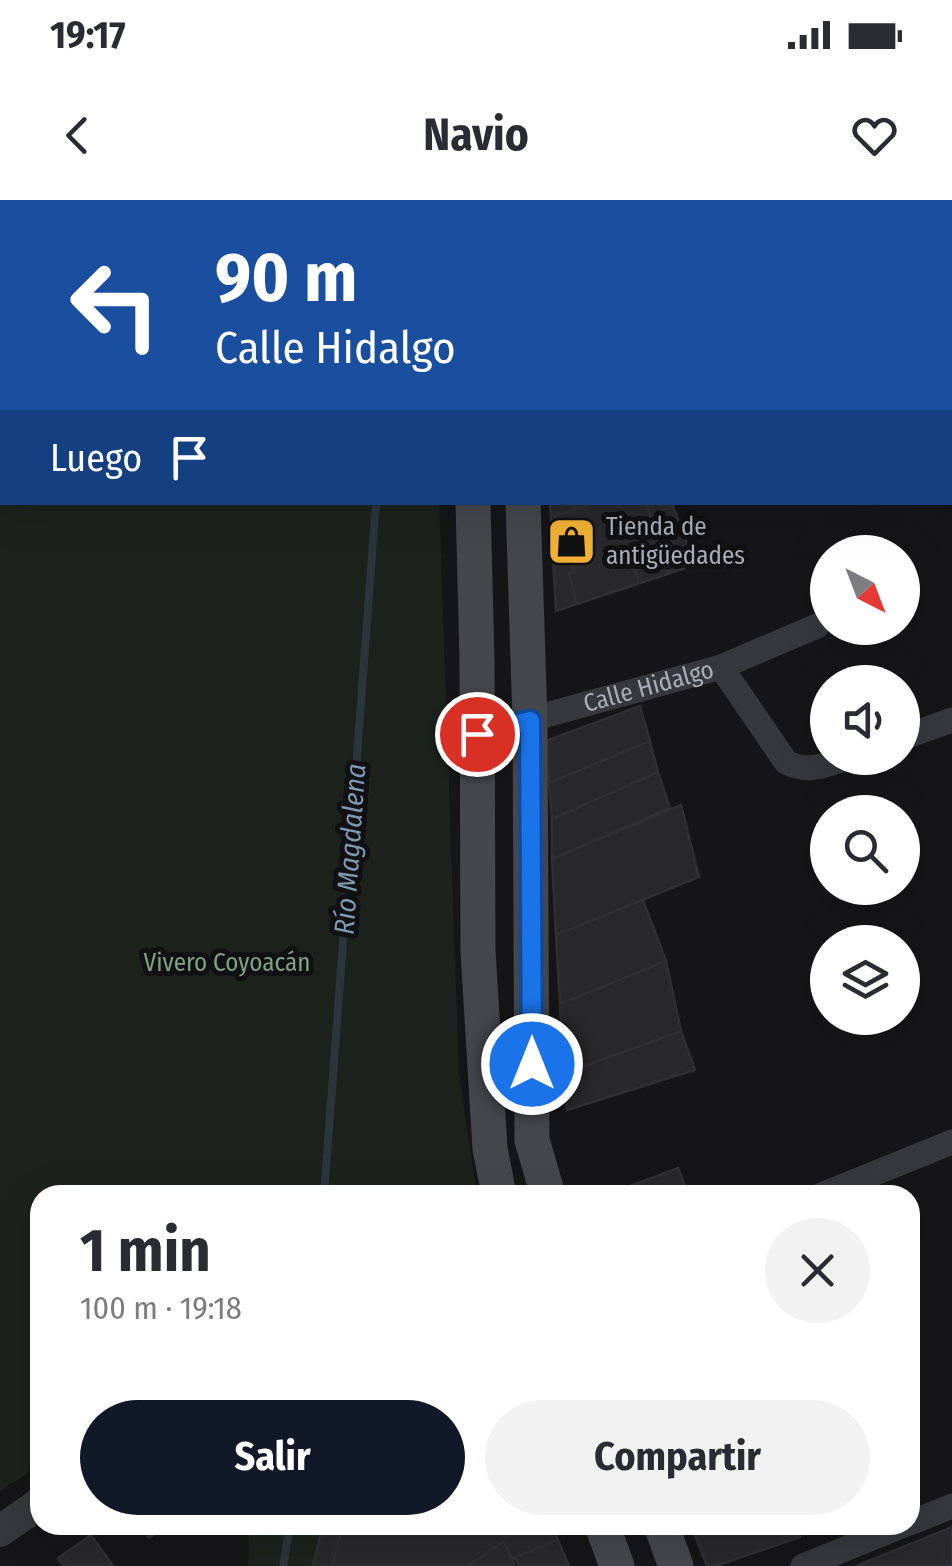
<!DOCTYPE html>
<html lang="es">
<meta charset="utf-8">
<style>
:root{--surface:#fff;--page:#f2f2f3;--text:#2b2b33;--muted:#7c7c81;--accent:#111827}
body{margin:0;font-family:"Fira Sans Condensed",sans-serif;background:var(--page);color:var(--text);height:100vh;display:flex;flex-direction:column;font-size:38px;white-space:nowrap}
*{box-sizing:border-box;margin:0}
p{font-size:32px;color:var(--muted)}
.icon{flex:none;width:55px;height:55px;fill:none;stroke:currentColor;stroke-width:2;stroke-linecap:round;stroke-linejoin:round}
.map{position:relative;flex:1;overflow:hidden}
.panel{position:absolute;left:30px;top:985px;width:890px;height:350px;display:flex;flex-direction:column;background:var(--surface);border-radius:30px;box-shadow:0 10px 40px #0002}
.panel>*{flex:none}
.banner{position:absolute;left:0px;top:0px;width:952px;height:305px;box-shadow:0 10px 40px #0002;background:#1a4fa0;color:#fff;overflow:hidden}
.needle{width:65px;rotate:138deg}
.fabs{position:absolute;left:810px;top:335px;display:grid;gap:20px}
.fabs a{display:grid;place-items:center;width:110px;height:110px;border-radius:50%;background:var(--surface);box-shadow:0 10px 40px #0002;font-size:50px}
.pin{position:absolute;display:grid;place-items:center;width:85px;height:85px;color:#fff;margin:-42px;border:5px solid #fff;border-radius:50%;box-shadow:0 2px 10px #0007}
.me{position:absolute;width:110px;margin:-55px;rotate:0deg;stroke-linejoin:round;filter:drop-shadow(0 0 8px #0008)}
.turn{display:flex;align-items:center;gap:35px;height:210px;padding:0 50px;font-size:45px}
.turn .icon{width:130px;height:130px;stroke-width:2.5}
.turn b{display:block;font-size:70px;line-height:85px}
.then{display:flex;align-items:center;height:95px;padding:0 50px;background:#0003;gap:20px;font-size:38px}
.round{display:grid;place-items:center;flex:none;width:105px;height:105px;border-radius:52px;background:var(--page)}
.summary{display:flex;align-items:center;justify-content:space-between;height:170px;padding:0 50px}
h1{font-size:60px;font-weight:700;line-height:75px}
.primary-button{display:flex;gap:20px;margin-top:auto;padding:20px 50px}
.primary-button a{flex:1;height:115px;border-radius:60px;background:var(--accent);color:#fff;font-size:40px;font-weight:700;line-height:115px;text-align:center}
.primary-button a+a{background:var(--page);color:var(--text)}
.status{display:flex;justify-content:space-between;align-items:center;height:70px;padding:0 50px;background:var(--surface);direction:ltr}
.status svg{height:28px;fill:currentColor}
header{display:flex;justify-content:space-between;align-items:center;height:130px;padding:0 50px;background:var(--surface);font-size:45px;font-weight:700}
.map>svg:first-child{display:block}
.green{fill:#1c231d}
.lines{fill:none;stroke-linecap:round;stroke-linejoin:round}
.stream{stroke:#2c353c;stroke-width:8}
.building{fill:#29292c;stroke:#303034;stroke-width:2.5}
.minor{stroke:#37383d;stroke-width:25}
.tertiary{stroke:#37383d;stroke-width:32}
.secondary{stroke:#45474d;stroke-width:35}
.route-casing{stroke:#114b97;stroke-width:25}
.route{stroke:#1a73e8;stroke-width:18}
.labels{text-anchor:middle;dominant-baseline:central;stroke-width:10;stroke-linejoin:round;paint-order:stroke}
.poi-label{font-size:25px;fill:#a8adb8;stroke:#111113;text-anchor:start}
.street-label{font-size:25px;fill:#a8adb8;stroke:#111113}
.park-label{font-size:25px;fill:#7fa381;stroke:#111113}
.water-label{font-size:28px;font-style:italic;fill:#7f9bb3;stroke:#111113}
</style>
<div class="status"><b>19:17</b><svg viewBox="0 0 49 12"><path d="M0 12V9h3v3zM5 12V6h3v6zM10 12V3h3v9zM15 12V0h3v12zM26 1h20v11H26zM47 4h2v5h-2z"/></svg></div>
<header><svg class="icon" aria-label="back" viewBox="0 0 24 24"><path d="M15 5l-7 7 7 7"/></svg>Navio<svg class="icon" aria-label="heart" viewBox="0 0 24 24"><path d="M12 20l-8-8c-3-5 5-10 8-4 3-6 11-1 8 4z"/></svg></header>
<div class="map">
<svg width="952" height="1366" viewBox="0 0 952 1366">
<rect width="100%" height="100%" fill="#161618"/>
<!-- green -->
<path class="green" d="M0,0H428V2H2V302L439,303L459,874L477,995H40V1265L0,1291Z
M249,1325H323L313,1366H248Z"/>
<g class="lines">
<!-- stream -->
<path class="stream" d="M368,0V2
M324,995L376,302
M283,1366L290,1325"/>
</g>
<!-- building -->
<path class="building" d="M577,0H747L742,2H578Z
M919,0H952V27H950V2H912Z
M550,302H671L695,365L556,411Z
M597,302H646L650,316L673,306L695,365L668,373L658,347L631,357L639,383L577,404L569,373H575L555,316Z
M640,506L650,541L549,583L548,540Z
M650,541L658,572L552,619L549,583Z
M658,572L670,608L552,659V619Z
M681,605L699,677L556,735L552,659Z
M643,700L666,761L560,804L556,735Z
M666,761L681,831L563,874L560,804Z
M681,831L695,870L567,910L563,874Z
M678,968L689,995H606Z
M140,1325H166L149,1338Z
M323,1325H343L332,1366H313Z
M343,1325H553L558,1340L512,1359L504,1341L468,1366H332Z
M691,1325H797L800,1337L716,1366H707Z
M952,1327V1366H856Z
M91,1335L113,1366H64L58,1358Z
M558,1340L569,1366H519L515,1357Z
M504,1341L515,1366H468Z"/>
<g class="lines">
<!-- minor -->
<g class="minor">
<path d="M877,2L883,0"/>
<path d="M721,467L786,562C807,574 825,565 847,558"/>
<path id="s1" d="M477,534L721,467L817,426"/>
<path d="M902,538L952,520"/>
<path d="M821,995L952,942"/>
<path d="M910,1323L952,1306"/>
<path d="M803,1366L904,1325"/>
</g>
<!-- tertiary -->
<path class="tertiary" d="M0,1331L40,1303"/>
<!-- secondary -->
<path class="secondary" d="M465,0V2
M520,2V0
M473,302L477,461L478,751L490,949L499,995
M523,302L530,521L532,940L548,995
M602,1325L617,1366
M661,1325L676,1366"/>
</g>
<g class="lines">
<defs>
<path id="route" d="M477,534L530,521L532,864"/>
</defs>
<!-- route casing -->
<use href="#route" class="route-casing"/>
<!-- route -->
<use href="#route" class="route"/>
</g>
<!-- icons -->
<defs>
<symbol id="shop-square" viewBox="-11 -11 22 22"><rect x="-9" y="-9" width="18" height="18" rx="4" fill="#f2b134" stroke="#111113"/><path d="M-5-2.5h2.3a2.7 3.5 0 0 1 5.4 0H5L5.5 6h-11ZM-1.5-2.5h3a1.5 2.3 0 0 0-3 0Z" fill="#111"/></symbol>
</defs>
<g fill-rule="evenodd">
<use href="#shop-square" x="544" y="314" width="55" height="55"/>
</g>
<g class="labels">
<!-- poi labels -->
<g class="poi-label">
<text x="606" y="327">Tienda de<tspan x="606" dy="29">antigüedades</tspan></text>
</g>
<!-- street labels -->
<g class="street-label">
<text stroke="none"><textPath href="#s1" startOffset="178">Calle Hidalgo</textPath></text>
</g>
<!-- park labels -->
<g class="park-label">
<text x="227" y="763">Vivero Coyoacán</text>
</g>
<!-- water labels -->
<g class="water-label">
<text transform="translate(350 649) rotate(-86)">Río Magdalena</text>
</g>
</g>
</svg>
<div class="fabs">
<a><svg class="needle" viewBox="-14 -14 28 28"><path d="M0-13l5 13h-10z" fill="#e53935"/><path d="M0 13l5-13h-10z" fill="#7c7c81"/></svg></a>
<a><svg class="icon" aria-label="sound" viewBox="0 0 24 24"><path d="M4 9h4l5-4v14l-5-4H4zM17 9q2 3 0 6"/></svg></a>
<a><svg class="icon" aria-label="search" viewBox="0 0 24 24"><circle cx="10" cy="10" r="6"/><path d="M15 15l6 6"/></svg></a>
<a><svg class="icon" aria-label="layers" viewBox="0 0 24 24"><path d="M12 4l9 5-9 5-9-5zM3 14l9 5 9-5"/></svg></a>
</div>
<div class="pin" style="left:477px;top:534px;background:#d93025"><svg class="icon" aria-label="arrive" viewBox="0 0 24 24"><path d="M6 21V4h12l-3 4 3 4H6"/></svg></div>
<svg class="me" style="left:532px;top:864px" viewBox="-20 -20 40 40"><circle r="17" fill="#1a73e8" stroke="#fff" stroke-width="3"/><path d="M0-11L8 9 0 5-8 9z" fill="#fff"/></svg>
<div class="banner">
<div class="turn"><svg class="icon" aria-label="left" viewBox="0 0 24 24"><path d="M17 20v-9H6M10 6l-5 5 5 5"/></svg><div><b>90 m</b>Calle Hidalgo</div></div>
<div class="then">Luego<svg class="icon" aria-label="arrive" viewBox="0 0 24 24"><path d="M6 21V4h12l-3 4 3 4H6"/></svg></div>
</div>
<section class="panel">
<div class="summary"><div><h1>1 min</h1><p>100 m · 19:18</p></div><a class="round"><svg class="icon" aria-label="close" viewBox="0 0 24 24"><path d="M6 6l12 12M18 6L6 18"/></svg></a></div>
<div class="primary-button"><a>Salir</a><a>Compartir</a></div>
</section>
</div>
